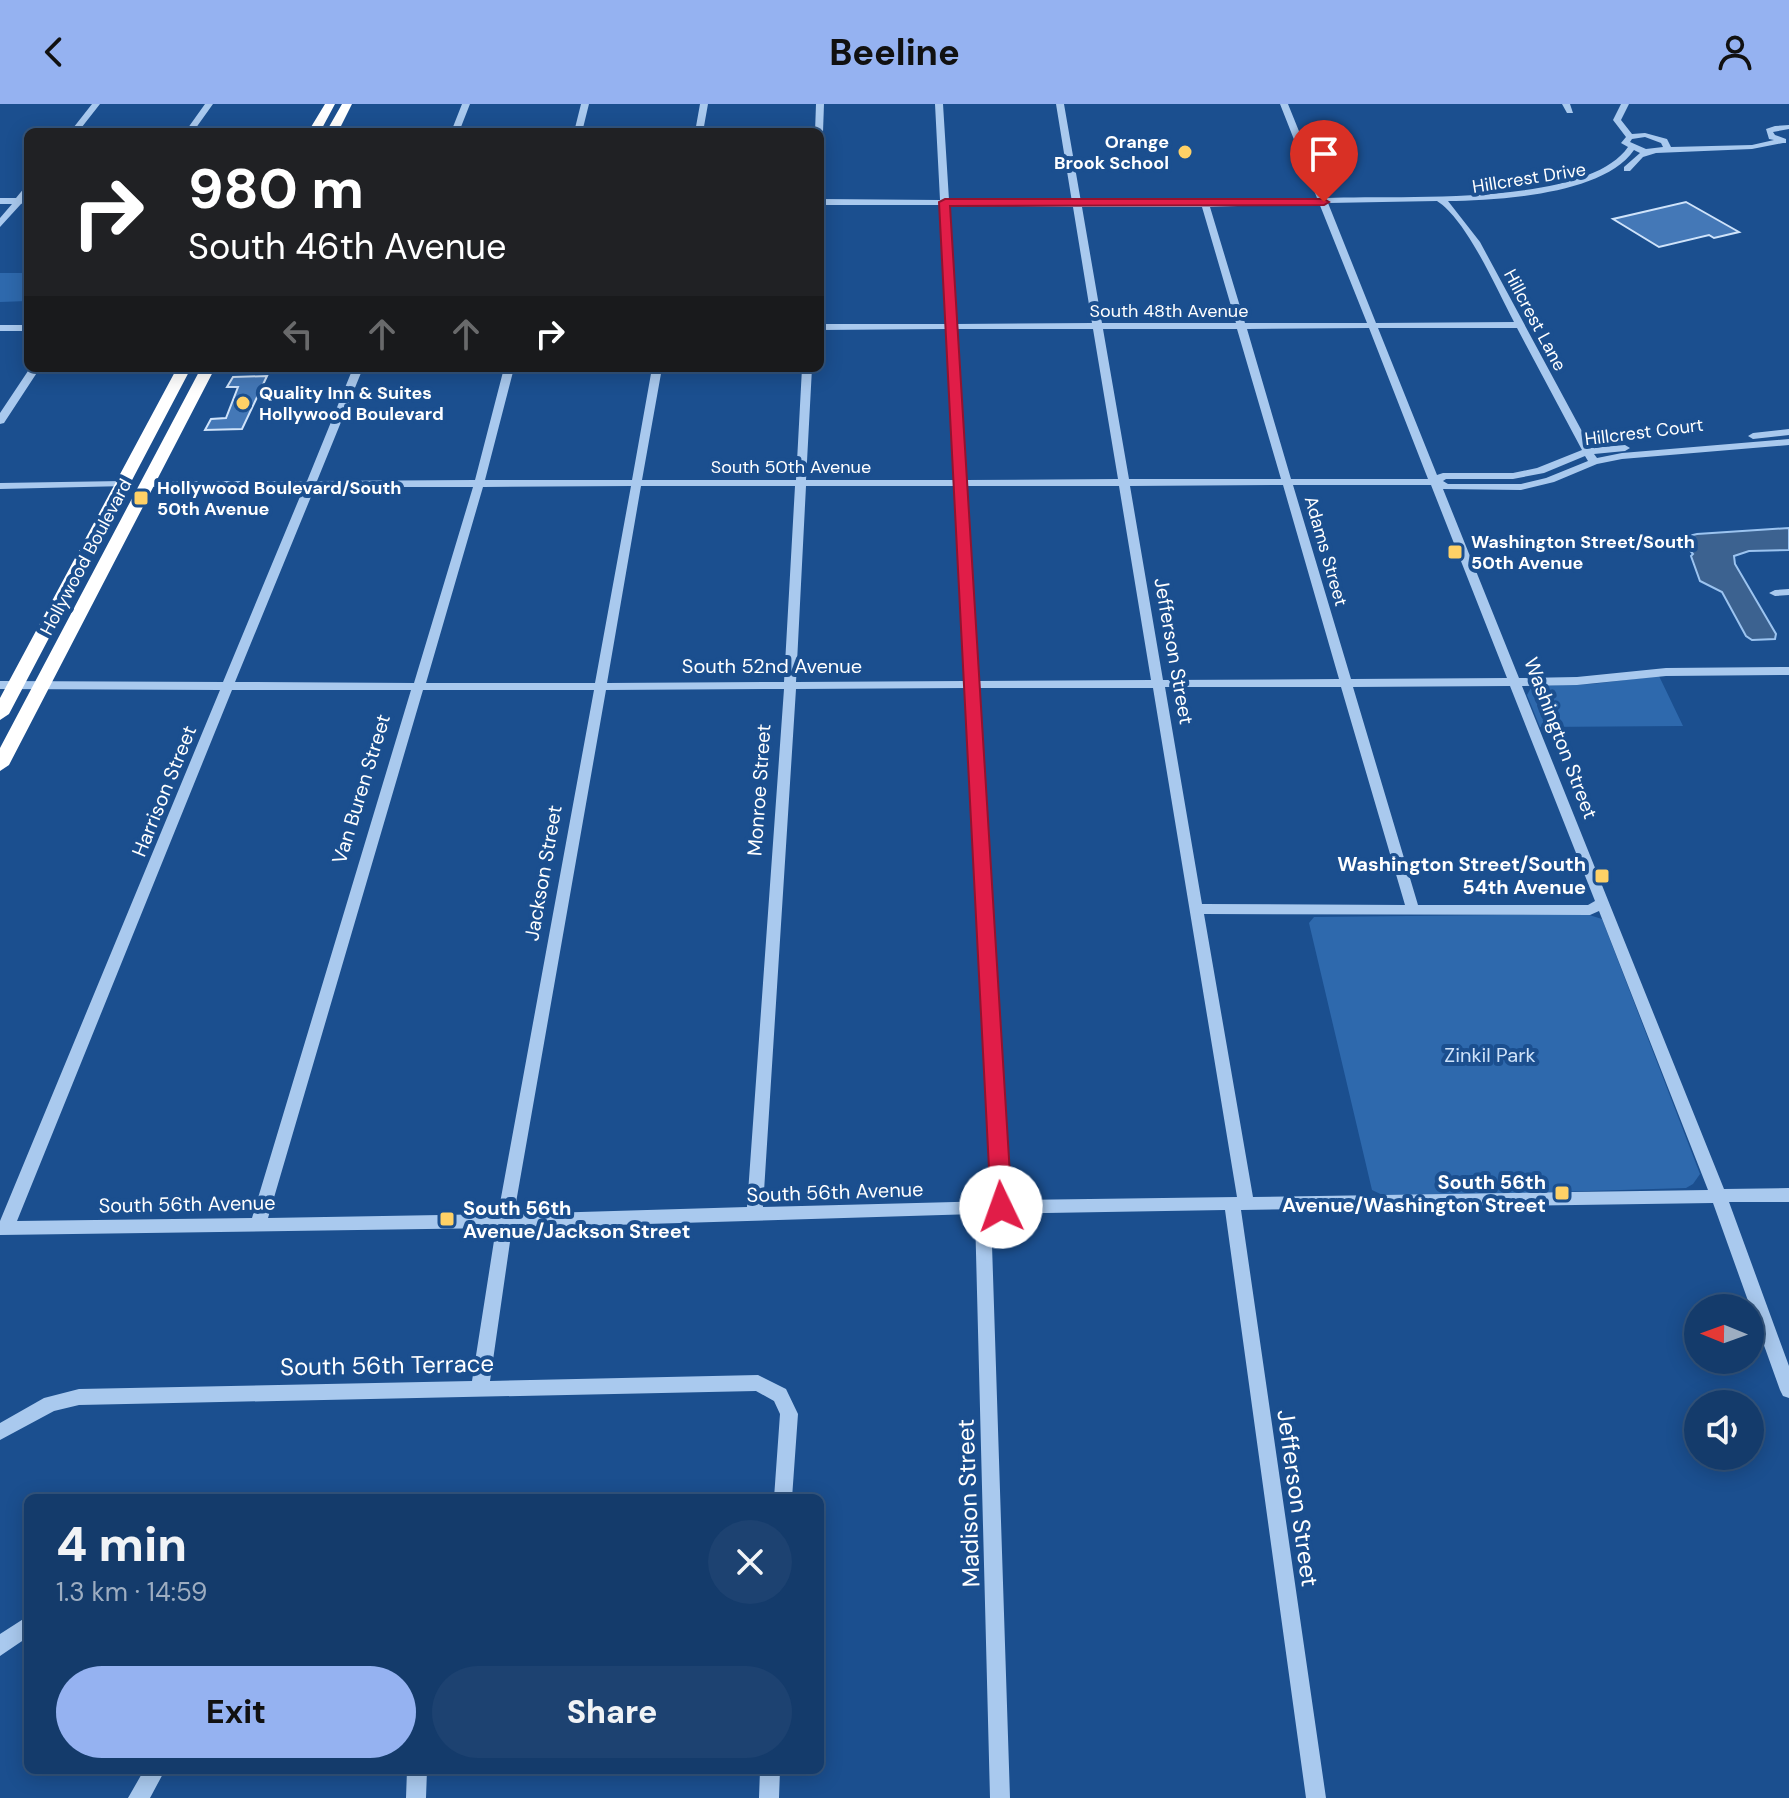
<!DOCTYPE html>
<meta charset="utf-8">
<style>
:root{--surface:#143b6b;--page:#1d4271;--text:#f1f3f6;--muted:#9dadc1;--line:#33557e;--accent:#95b2f1}
body{margin:0;font-family:"DM Sans",sans-serif;background:var(--page);color:var(--text);height:100vh;display:flex;flex-direction:column;font-size:30px;white-space:nowrap}
*{box-sizing:border-box;margin:0}
p{font-size:26px;color:var(--muted)}
.icon{flex:none;width:44px;height:44px;fill:none;stroke:currentColor;stroke-width:2;stroke-linecap:round;stroke-linejoin:round}
.map{position:relative;flex:1;overflow:hidden}
.side{position:absolute;left:24px;top:1390px;width:800px;height:280px;display:flex;flex-direction:column;background:var(--surface);border-radius:12px;box-shadow:0 4px 20px #0003,0 0 0 2px var(--line)}
.side>*{flex:none}
.banner{position:absolute;left:24px;top:24px;width:800px;height:244px;border-radius:12px;box-shadow:0 4px 20px #0003,0 0 0 2px var(--line);background:#202124;color:#fff;overflow:hidden}
.needle{width:52px;rotate:271deg}
.fabs{position:absolute;left:1684px;top:1190px;display:grid;gap:16px}
.fabs a{display:grid;place-items:center;width:80px;height:80px;border-radius:50%;background:var(--surface);box-shadow:0 4px 20px #0003,0 0 0 2px var(--line);font-size:40px}
.pin{position:absolute;display:grid;place-items:center;width:68px;height:68px;color:#fff;margin:-82px -34px;border-radius:50% 50% 50% 0;rotate:-45deg;box-shadow:0 0 8px #0007}
.pin .icon{rotate:45deg}
.me{position:absolute;width:88px;margin:-44px;rotate:357deg;stroke-linejoin:round;filter:drop-shadow(0 0 6px #0008)}
.turn{display:flex;align-items:center;gap:28px;height:168px;padding:0 32px;font-size:36px}
.turn .icon{width:104px;height:104px;stroke-width:2.5}
.turn b{display:block;font-size:56px;line-height:68px}
.lanes{display:flex;align-items:center;height:76px;padding:0 32px;background:#0003;justify-content:center;gap:40px;direction:ltr}
.lanes .off{opacity:.35}
.round{display:grid;place-items:center;flex:none;width:84px;height:84px;border-radius:42px;background:var(--page)}
.overview{display:flex;align-items:center;justify-content:space-between;height:136px;padding:0 32px}
h1{font-size:48px;font-weight:800;line-height:60px}
.primary-button{display:flex;gap:16px;margin-top:auto;padding:16px 32px}
.primary-button a{flex:1;height:92px;border-radius:48px;background:var(--accent);color:#111;font-size:32px;font-weight:800;line-height:92px;text-align:center}
.primary-button a+a{background:var(--page);color:var(--text)}
header{display:flex;justify-content:space-between;align-items:center;height:104px;padding:0 32px;background:var(--accent);color:#111;font-size:36px;font-weight:800}
.map>svg:first-child{display:block}
.green{fill:#2e69ad}
.water{fill:#3c6290;stroke:#9cc4f0;stroke-width:2}
.building{fill:#4478b7;stroke:#cfe3fa;stroke-width:2}
.lines{fill:none;stroke-linecap:round;stroke-linejoin:round}
.minor{fill:#a9c9ee;fill-rule:evenodd}
.highway{fill:#fff;fill-rule:evenodd}
.route{fill:#e11d48;stroke:#92132f;stroke-width:2}
.poi-dot{fill:#ffd166;stroke:#1b4f8f;stroke-width:3}
.labels{text-anchor:middle;dominant-baseline:central;stroke-width:8;stroke-linejoin:round;paint-order:stroke}
.far-poi-label{font-size:18px;font-weight:bold;fill:#fff;stroke:#1b4f8f;text-anchor:start}
.far-street-label{font-size:18px;fill:#fff;stroke:#1b4f8f}
.street-label{font-size:20px;fill:#fff;stroke:#1b4f8f}
.poi-label{font-size:20px;font-weight:bold;fill:#fff;stroke:#1b4f8f;text-anchor:end}
.park-label{font-size:20px;fill:#cfe3fa;stroke:#1b4f8f}
.near-street-label{font-size:24px;fill:#fff;stroke:#1b4f8f}
</style>
<header><svg class="icon" aria-label="back" viewBox="0 0 24 24"><path d="M15 5l-7 7 7 7"/></svg>Beeline<svg class="icon" aria-label="person" viewBox="0 0 24 24"><circle cx="12" cy="8" r="4"/><path d="M4 21q1-7 8-7t8 7"/></svg></header>
<div class="map">
<svg width="1789" height="1694" viewBox="0 0 1789 1694">
<rect width="100%" height="100%" fill="#1b4f8f"/>
<!-- green -->
<path class="green" d="M0,169H28V197L0,198Z
M1659,572L1683,622L1540,623L1527,591L1532,582L1592,580Z
M1586,810L1602,815L1700,1070L1693,1080L1686,1084L1387,1093L1372,1086L1309,819L1314,813Z"/>
<!-- water -->
<path class="water" d="M1789,424V446L1749,447L1734,452L1735,460L1776,530L1775,535L1752,536L1746,532L1722,488L1700,477L1691,452L1693,450L1680,434L1697,430Z"/>
<!-- building -->
<path class="building" d="M1686,98L1739,128L1714,134L1709,131L1659,143L1613,115Z
M267,272L242,325L205,326L211,315L226,314L238,283H227L233,273Z"/>
<g class="lines">
<!-- minor -->
<path class="minor" d="M92,0H100L78,28H70Z
M205,0H213L193,28H185Z
M462,0H470L459,28H451Z
M581,0H589L582,28H574Z
M700,0H708L703,28H695Z
M816,0H824L823,28L820,30V28H815Z
M935,0H943L949,96L1072,98L1056,0H1064L1081,98L1317,94L1280,0H1288L1326,94C1395,91 1586,104 1628,43L1621,39L1626,33L1613,16L1621,0H1629L1621,16L1632,30L1645,29L1667,35L1671,43L1752,41L1774,36L1769,35L1766,25L1775,22L1789,21V25L1773,28L1775,31L1786,35V39H1783L1752,45L1656,49L1643,53L1630,67H1624V63L1640,49L1634,46C1603,91 1499,96 1448,97L1480,138L1591,344L1625,341L1630,344L1625,347L1594,350L1597,354L1622,349L1789,335V341L1622,355L1597,360L1554,378L1521,386L1443,385L1519,574L1577,573L1666,564L1789,563V571L1666,572L1577,581L1522,582L1724,1085L1789,1084V1098H1729L1789,1262V1294L1783,1292L1780,1286L1713,1099L1241,1106L1326,1694H1306L1225,1106L991,1110L1010,1694H990L975,1110L512,1124L490,1277L758,1271L786,1285L798,1310L792,1394H774L780,1310L774,1297L756,1287L79,1301L54,1307L0,1336V1319L44,1294L79,1285L472,1277L496,1124L0,1131V1117L220,586L0,585V577L223,578L304,383H147L142,380L147,377H307L353,264H363L317,377L475,376L504,264H514L485,376H632L652,264H662L642,376H796L802,264H812L806,376H955L947,225L820,226V220H947L941,101H820V95L940,96ZM1645,33L1661,39L1663,43L1646,45L1630,38L1632,35ZM1437,97C1467,116 1497,186 1514,218L1376,219L1328,99ZM1319,99L1367,219H1245L1210,103ZM949,101L1073,103L1092,219L956,220ZM1082,103H1202L1236,219H1102ZM1369,224L1428,375H1291L1247,225ZM1378,224H1517L1582,346L1537,364L1513,369H1443L1437,371ZM956,225H1093L1118,375L965,376ZM1103,225H1237L1281,375H1129ZM1585,352L1588,357L1546,374L1521,380H1448L1443,377L1446,375H1513L1544,369ZM1283,381L1339,575L1163,576L1130,382ZM1293,381H1431L1507,574L1351,575ZM631,382L595,579H426L483,383ZM641,382H795L784,578L607,579ZM806,382H955L965,577L796,578ZM966,382H1119L1151,576L977,577ZM315,383H473L414,579L235,578ZM1510,582L1595,797L1588,801H1418L1353,583ZM1165,583H1341L1405,801L1202,800ZM966,584L993,1097L763,1103L796,585ZM978,584H1153L1237,1093L1009,1096ZM784,585L747,1103L514,1110L606,586ZM232,586H411L252,1114L17,1117ZM423,586H594L498,1110L268,1114ZM1599,807L1708,1086L1253,1093L1204,810L1590,811Z
M1562,0H1570L1573,9H1567Z
M25,83H28V90L25,95L28,97L21,100L0,123V114L12,100H0V94H16Z
M0,221H28V227H0Z
M30,264H40L4,319L0,320V309Z
M1789,325V331L1753,335L1748,332L1753,329Z
M122,377L127,380L126,382L0,385V379Z
M1789,485V491L1775,492L1769,489L1775,486Z
M28,1512V1533L0,1552V1530Z
M144,1666H165L150,1694H128Z
M407,1666H427L426,1694H406Z
M760,1666H780L779,1694H759Z"/>
<!-- highway -->
<path class="highway" d="M325,0H335L320,28H308Z
M342,0H352L338,28H326Z
M177,264H191L9,610L0,616V594Z
M201,264H215L9,661L0,667V644Z"/>
</g>
<!-- route -->
<path class="route" d="M945,95H1324L1329,98L1324,101L950,102L1012,1103L1009,1109L1001,1112L994,1109L991,1103L939,98Z"/>
<!-- markers -->
<g class="poi-dot">
<circle cx="1185" cy="48" r="8"/>
<circle cx="243" cy="299" r="8"/>
<rect x="133" y="386" width="16" height="16" rx="4"/>
<rect x="1447" y="440" width="16" height="16" rx="4"/>
<rect x="1594" y="764" width="16" height="16" rx="4"/>
<rect x="1554" y="1081" width="16" height="16" rx="4"/>
<rect x="439" y="1107" width="16" height="16" rx="4"/>
</g>
<g class="labels">
<!-- far-poi labels -->
<g class="far-poi-label">
<text x="1169" y="38" text-anchor="end">Orange<tspan x="1169" dy="21">Brook School</tspan></text>
<text x="259" y="289">Quality Inn &amp; Suites<tspan x="259" dy="21">Hollywood Boulevard</tspan></text>
<text x="157" y="384">Hollywood Boulevard/South<tspan x="157" dy="21">50th Avenue</tspan></text>
<text x="1471" y="438">Washington Street/South<tspan x="1471" dy="21">50th Avenue</tspan></text>
</g>
<!-- far-street labels -->
<g class="far-street-label">
<text transform="translate(1529 74) rotate(-9)">Hillcrest Drive</text>
<text x="1169" y="207">South 48th Avenue</text>
<text transform="translate(1535 216) rotate(62)">Hillcrest Lane</text>
<text transform="translate(1644 328) rotate(-7)">Hillcrest Court</text>
<text x="791" y="363">South 50th Avenue</text>
<text transform="translate(1326 447) rotate(74)">Adams Street</text>
<text transform="translate(86 453) rotate(-62)">Hollywood Boulevard</text>
</g>
<!-- street labels -->
<g class="street-label">
<text transform="translate(1174 547) rotate(80)">Jefferson Street</text>
<text x="772" y="562">South 52nd Avenue</text>
<text transform="translate(1561 634) rotate(69)">Washington Street</text>
<text transform="translate(361 685) rotate(-73)">Van Buren Street</text>
<text transform="translate(759 686) rotate(-86)">Monroe Street</text>
<text transform="translate(164 687) rotate(-68)">Harrison Street</text>
<text transform="translate(543 769) rotate(-80)">Jackson Street</text>
<text transform="translate(835 1088) rotate(-2)">South 56th Avenue</text>
<text transform="translate(187 1100) rotate(-1)">South 56th Avenue</text>
</g>
<!-- poi labels -->
<g class="poi-label">
<text x="1586" y="760">Washington Street/South<tspan x="1586" dy="23">54th Avenue</tspan></text>
<text x="1546" y="1078">South 56th<tspan x="1546" dy="23">Avenue/Washington Street</tspan></text>
<text x="463" y="1104" text-anchor="start">South 56th<tspan x="463" dy="23">Avenue/Jackson Street</tspan></text>
</g>
<!-- park labels -->
<g class="park-label">
<text x="1490" y="951">Zinkil Park</text>
</g>
<!-- near-street labels -->
<g class="near-street-label">
<text transform="translate(387 1261) rotate(-1)">South 56th Terrace</text>
<text transform="translate(1298 1394) rotate(82)">Jefferson Street</text>
<text transform="translate(968 1399) rotate(-92)">Madison Street</text>
</g>
</g>
</svg>
<div class="fabs">
<a><svg class="needle" viewBox="-14 -14 28 28"><path d="M0-13l5 13h-10z" fill="#e53935"/><path d="M0 13l5-13h-10z" fill="#9dadc1"/></svg></a>
<a><svg class="icon" aria-label="sound" viewBox="0 0 24 24"><path d="M4 9h4l5-4v14l-5-4H4zM17 9q2 3 0 6"/></svg></a>
</div>
<div class="pin" style="left:1324px;top:98px;background:#d93025"><svg class="icon" aria-label="arrive" viewBox="0 0 24 24"><path d="M6 21V4h12l-3 4 3 4H6"/></svg></div>
<svg class="me" style="left:1001px;top:1103px" viewBox="-20 -20 40 40"><circle r="19" fill="#fff"/><path d="M0-13L10 11 0 6-10 11z" fill="#e11d48"/></svg>
<div class="banner">
<div class="turn"><svg class="icon" aria-label="right" viewBox="0 0 24 24"><path d="M7 20v-9h11M14 6l5 5-5 5"/></svg><div><b>980 m</b>South 46th Avenue</div></div>
<div class="lanes"><svg class="icon off" aria-label="left" viewBox="0 0 24 24"><path d="M17 20v-9H6M10 6l-5 5 5 5"/></svg><svg class="icon off" aria-label="ahead" viewBox="0 0 24 24"><path d="M12 20V5M6 11l6-6 6 6"/></svg><svg class="icon off" aria-label="ahead" viewBox="0 0 24 24"><path d="M12 20V5M6 11l6-6 6 6"/></svg><svg class="icon" aria-label="right" viewBox="0 0 24 24"><path d="M7 20v-9h11M14 6l5 5-5 5"/></svg></div>
</div>
<section class="side">
<div class="overview"><div><h1>4 min</h1><p>1.3 km · 14:59</p></div><a class="round"><svg class="icon" aria-label="close" viewBox="0 0 24 24"><path d="M6 6l12 12M18 6L6 18"/></svg></a></div>
<div class="primary-button"><a>Exit</a><a>Share</a></div>
</section>
</div>
